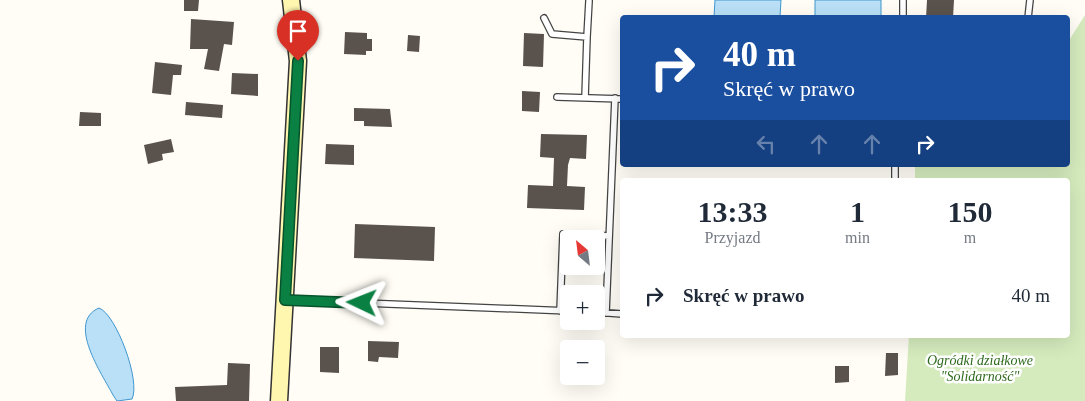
<!DOCTYPE html>
<html lang="pl">
<meta charset="utf-8">
<style>
:root{--surface:#fff;--page:#f2f2f3;--text:#1f2937;--muted:#747a83}
body{margin:0;font-family:"Times New Roman",serif;background:var(--page);color:var(--text);height:100vh;display:flex;flex-direction:column;font-size:19px;white-space:nowrap}
*{box-sizing:border-box;margin:0}
p{font-size:16px;color:var(--muted)}
.icon{flex:none;width:28px;height:28px;fill:none;stroke:currentColor;stroke-width:2;stroke-linecap:round;stroke-linejoin:round}
.map{position:relative;flex:1;overflow:hidden}
.sheet{position:absolute;left:620px;top:178px;width:450px;height:160px;display:flex;flex-direction:column;background:var(--surface);border-radius:5px;box-shadow:0 5px 20px #0002}
.sheet>*{flex:none}
.guide{position:absolute;left:620px;top:15px;width:450px;height:152px;border-radius:5px;box-shadow:0 5px 20px #0002;background:#1a4fa0;color:#fff;overflow:hidden}
.needle{width:32px;rotate:332deg}
.tools{position:absolute;left:560px;top:230px;display:grid;gap:10px}
.tools a{display:grid;place-items:center;width:45px;height:45px;border-radius:5px;background:var(--surface);box-shadow:0 5px 20px #0002;font-size:25px}
.pin{position:absolute;display:grid;place-items:center;width:42px;height:42px;color:#fff;margin:-51px -21px;border-radius:50% 50% 50% 0;rotate:-45deg;box-shadow:0 0 5px #0007}
.pin .icon{rotate:45deg}
.me{position:absolute;width:55px;margin:-28px;rotate:272deg;stroke-linejoin:round;filter:drop-shadow(0 0 4px #0008)}
.turn{display:flex;align-items:center;gap:18px;height:105px;padding:0 20px;font-size:22px}
.turn .icon{width:65px;height:65px;stroke-width:2.5}
.turn b{display:block;font-size:35px;line-height:42px}
.lanes{display:flex;align-items:center;height:48px;padding:0 20px;background:#0003;justify-content:center;gap:25px;direction:ltr}
.lanes .off{opacity:.35}
.eta{display:flex;justify-content:space-evenly;align-items:center;height:85px;text-align:center}
.eta b{font-size:30px;font-weight:600;line-height:35px}
ul{padding:0;list-style:none}
li{display:flex;align-items:center;gap:15px;height:65px;padding:0 20px}
li div{flex:1}
li b{display:block;font-size:19px}
li em{font-style:normal}
.map>svg:first-child{display:block}
.green{fill:#d5ebbd}
.water{fill:#b9e0f7;stroke:#3f96cf}
.building{fill:#5a524d}
.lines{fill:none;stroke-linecap:round;stroke-linejoin:round}
.lane-casing{stroke:#444;stroke-width:8}
.secondary-casing{stroke:#333;stroke-width:19}
.lane{stroke:#fff;stroke-width:5.5}
.secondary{stroke:#fff6b0;stroke-width:16}
.route-casing{stroke:#07532c;stroke-width:12}
.route{stroke:#0b8043;stroke-width:9}
.labels{text-anchor:middle;dominant-baseline:central;stroke-width:5;stroke-linejoin:round;paint-order:stroke}
.park-label{font-size:14px;font-style:italic;fill:#2f6b1f;stroke:#fff}
</style>
<div class="map">
<svg width="1085" height="401" viewBox="0 0 1085 401">
<rect width="100%" height="100%" fill="#fffdf5"/>
<!-- green -->
<path class="green" d="M1085,15V401H905L909,335H1068V180H915V165H1068V42Z"/>
<!-- water -->
<path class="water" d="M715,0H781L780,17H714Z
M815,0H881V17H815Z
M99,308C116,314 141,381 132,399L117,401L113,395C102,374 66,322 99,308Z"/>
<!-- building -->
<path class="building" d="M184,0H199L198,11H184Z
M927,0H954L953,18H926Z
M191,19L234,22L232,45L224,44L219,71L204,69L208,49H190Z
M345,32L367,33V39H372V51H366V55L344,54Z
M524,33L544,34L543,67L523,66Z
M408,35L420,36L419,52L407,51Z
M155,62L182,65L181,75H173L171,95L152,93Z
M232,73L258,74V96L231,94Z
M522,91L540,92L539,112L522,111Z
M186,102L223,105L222,118L185,115Z
M354,108L390,109L392,127L364,126V121H354Z
M80,112L101,113V126H79Z
M541,134L587,135L586,159L570,158L568,165L567,186L585,187L584,210L527,208L528,185L553,186L554,158L540,157Z
M171,139L174,152L162,154L163,160L148,164L144,145Z
M326,144L354,145V165L325,164Z
M355,224L435,227L434,261L354,258Z
M368,341L399,342L398,358L379,357L378,362L368,361Z
M320,347H339V373L320,372Z
M886,353H898V375L885,376Z
M228,363L250,364L249,401H176L175,387L227,385Z
M835,366H849V382L835,383Z"/>
<g class="lines">
<defs>
<path id="lane" d="M544,18L552,34L587,37L585,98
M903,18V0
M1028,18L1030,0
M587,37L589,1
M557,97L622,99
M895,180V165
M287,300L569,311
M560,311L563,234L609,236
M596,312L622,314
M606,313L615,98"/>
<path id="secondary" d="M279,401L298,61L291,0"/>
</defs>
<!-- lane casing -->
<use href="#lane" class="lane-casing"/>
<!-- secondary casing -->
<use href="#secondary" class="secondary-casing"/>
<!-- lane -->
<use href="#lane" class="lane"/>
<!-- secondary -->
<use href="#secondary" class="secondary"/>
</g>
<g class="lines">
<defs>
<path id="route" d="M298,61L285,300L362,303"/>
</defs>
<!-- route casing -->
<use href="#route" class="route-casing"/>
<!-- route -->
<use href="#route" class="route"/>
</g>
<g class="labels">
<!-- park labels -->
<g class="park-label">
<text x="980" y="360">Ogródki działkowe<tspan x="980" dy="16">"Solidarność"</tspan></text>
</g>
</g>
</svg>
<div class="tools">
<a><svg class="needle" viewBox="-14 -14 28 28"><path d="M0-13l5 13h-10z" fill="#e53935"/><path d="M0 13l5-13h-10z" fill="#747a83"/></svg></a>
<a>+</a>
<a>−</a>
</div>
<div class="pin" style="left:298px;top:61px;background:#d93025"><svg class="icon" aria-label="arrive" viewBox="0 0 24 24"><path d="M6 21V4h12l-3 4 3 4H6"/></svg></div>
<svg class="me" style="left:362px;top:303px" viewBox="-20 -20 40 40"><path d="M0-17L14 15 0 8-14 15z" fill="#0b8043" stroke="#fff" stroke-width="4"/></svg>
<div class="guide">
<div class="turn"><svg class="icon" aria-label="right" viewBox="0 0 24 24"><path d="M7 20v-9h11M14 6l5 5-5 5"/></svg><div><b>40 m</b>Skręć w prawo</div></div>
<div class="lanes"><svg class="icon off" aria-label="left" viewBox="0 0 24 24"><path d="M17 20v-9H6M10 6l-5 5 5 5"/></svg><svg class="icon off" aria-label="ahead" viewBox="0 0 24 24"><path d="M12 20V5M6 11l6-6 6 6"/></svg><svg class="icon off" aria-label="ahead" viewBox="0 0 24 24"><path d="M12 20V5M6 11l6-6 6 6"/></svg><svg class="icon" aria-label="right" viewBox="0 0 24 24"><path d="M7 20v-9h11M14 6l5 5-5 5"/></svg></div>
</div>
<section class="sheet">
<div class="eta">
<div><b>13:33</b><p>Przyjazd</p></div>
<div><b>1</b><p>min</p></div>
<div><b>150</b><p>m</p></div>
</div>
<ul>
<li><svg class="icon" aria-label="right" viewBox="0 0 24 24"><path d="M7 20v-9h11M14 6l5 5-5 5"/></svg><div><b>Skręć w prawo</b></div><em>40 m</em></li>
</ul>
</section>
</div>
